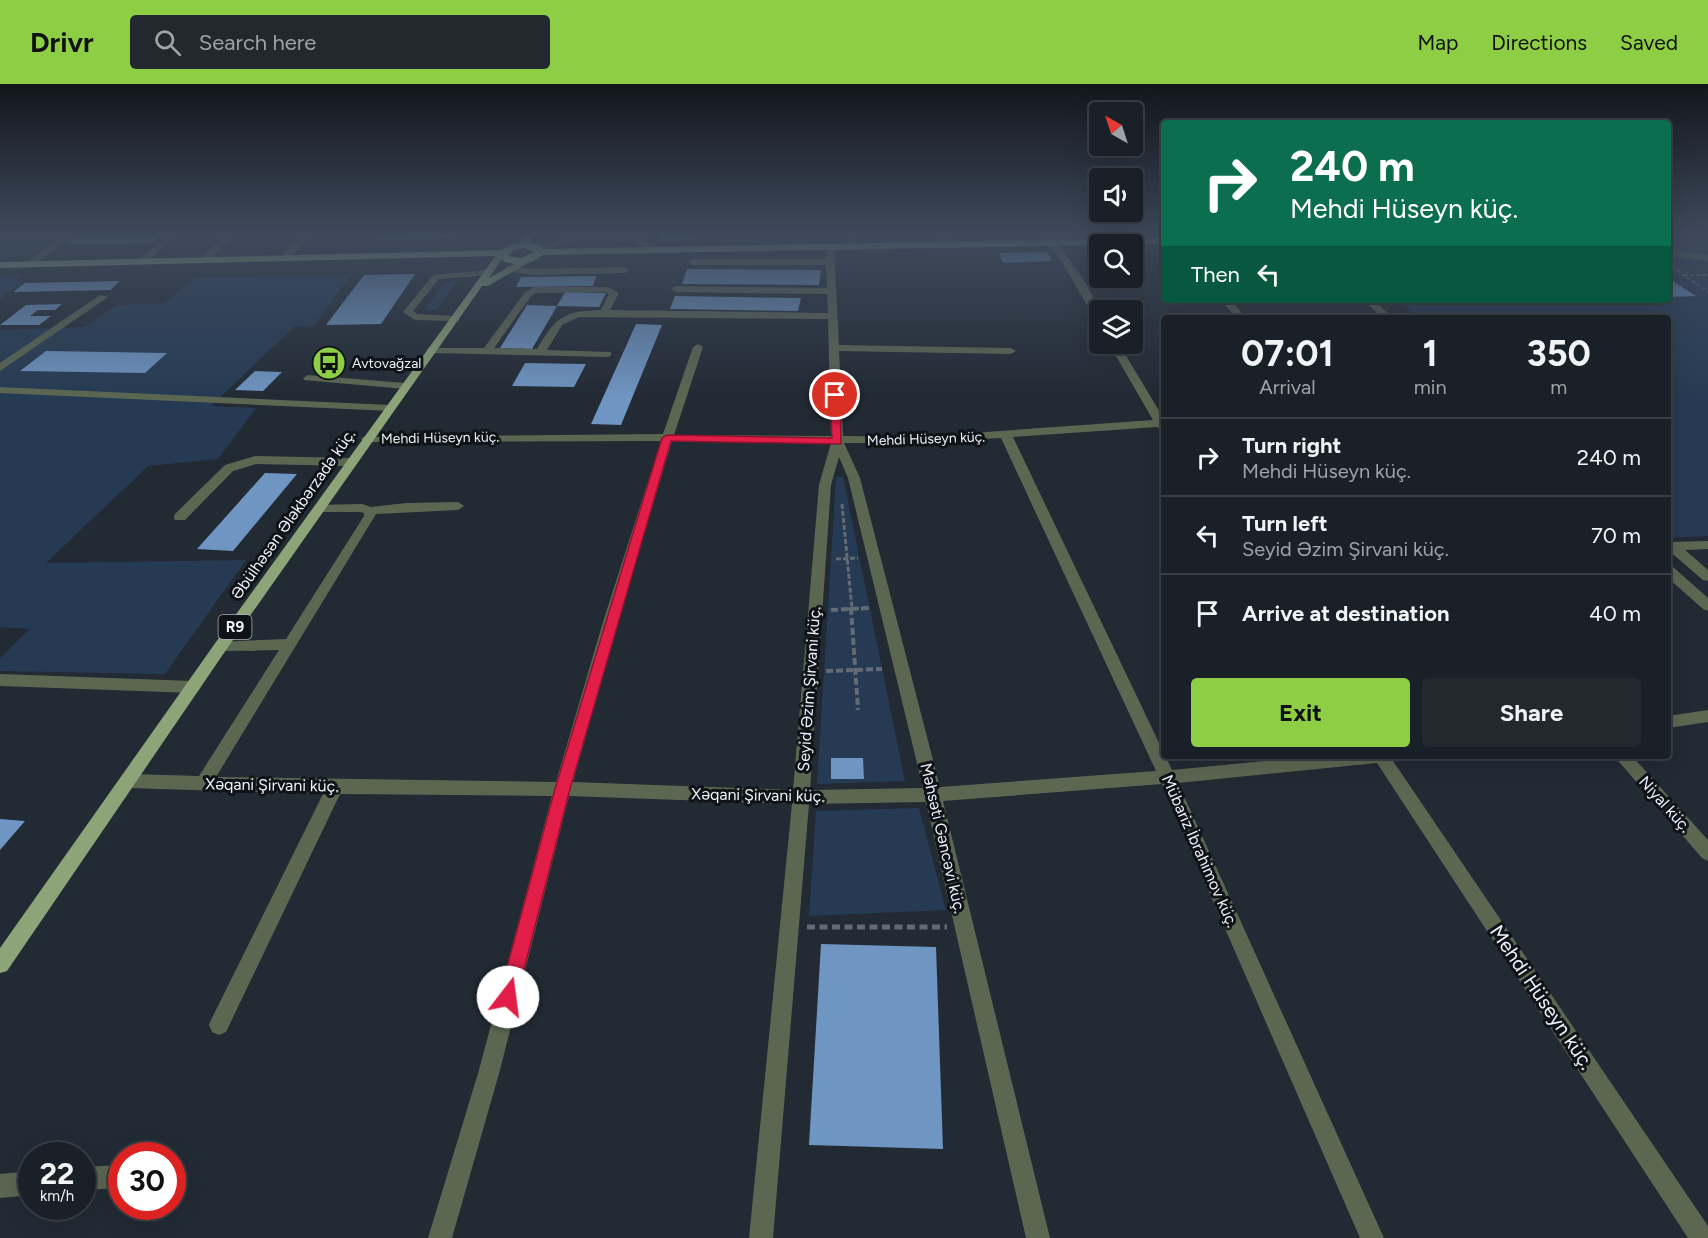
<!DOCTYPE html>
<meta charset="utf-8">
<style>
:root{--surface:#1a2027;--page:#23282f;--text:#f1f3f6;--muted:#9fa3a7;--line:#383e44;--accent:#8dce44}
body{margin:0;font-family:Figtree,sans-serif;background:var(--page);color:var(--text);height:100vh;display:flex;flex-direction:column;font-size:22px;white-space:nowrap}
*{box-sizing:border-box;margin:0}
p{font-size:20px;color:var(--muted)}
.icon{flex:none;width:33px;height:33px;fill:none;stroke:currentColor;stroke-width:2;stroke-linecap:round;stroke-linejoin:round}
.map{position:relative;flex:1;overflow:hidden}
.panel{position:absolute;left:1161px;top:231px;width:510px;height:444px;display:flex;flex-direction:column;background:var(--surface);border-radius:6px;box-shadow:0 6px 24px #0002,0 0 0 2px var(--line)}
.panel>*{flex:none}
.guide{position:absolute;left:1161px;top:36px;width:510px;height:183px;border-radius:6px;box-shadow:0 6px 24px #0002,0 0 0 2px var(--line);background:#0b6e4f;color:#fff;overflow:hidden}
.needle{width:39px;rotate:321deg}
.tools{position:absolute;left:1089px;top:18px;display:grid;gap:12px}
.tools a{display:grid;place-items:center;width:54px;height:54px;border-radius:6px;background:var(--surface);box-shadow:0 6px 24px #0002,0 0 0 2px var(--line);font-size:30px}
.speed{position:absolute;left:18px;top:1058px;display:flex;gap:12px;font-size:30px;font-weight:700;text-align:center}
.speed>*{display:grid;place-content:center;width:78px;height:78px;border-radius:50%;background:var(--surface);box-shadow:0 6px 24px #0002,0 0 0 2px var(--line);line-height:1}
.speed small{font-size:15px;font-weight:400}
.speed .limit{border:9px solid #d22;background:#fff;color:#111}
.pin{position:absolute;display:grid;place-items:center;width:51px;height:51px;color:#fff;margin:-26px;border:3px solid #fff;border-radius:50%;box-shadow:0 2px 6px #0007}
.me{position:absolute;width:66px;margin:-33px;rotate:15deg;stroke-linejoin:round;filter:drop-shadow(0 0 4px #0008)}
.turn{display:flex;align-items:center;gap:21px;height:126px;padding:0 30px;font-size:27px}
.turn .icon{width:78px;height:78px;stroke-width:2.5}
.turn b{display:block;font-size:42px;line-height:51px}
.then{display:flex;align-items:center;height:57px;padding:0 30px;background:#0003;gap:12px;font-size:22px}
.eta{display:flex;justify-content:space-evenly;align-items:center;height:102px;text-align:center}
.eta b{font-size:36px;font-weight:700;line-height:42px}
.cta{display:flex;gap:12px;margin-top:auto;padding:12px 30px}
.cta a{flex:1;height:69px;border-radius:6px;background:var(--accent);color:#111;font-size:24px;font-weight:700;line-height:69px;text-align:center}
.cta a+a{background:var(--page);color:var(--text)}
ul{padding:0;list-style:none}
li{display:flex;align-items:center;gap:18px;height:78px;padding:0 30px;border-top:2px solid var(--line)}
li div{flex:1}
li b{display:block;font-size:22px}
li em{font-style:normal}
header{display:flex;align-items:center;gap:36px;box-sizing:border-box;height:84px;padding:0 30px;background:var(--accent);color:#111}
header strong{font-size:28px}
nav{display:flex;gap:33px;margin-inline-start:auto;font-size:21px}
.search{width:420px;height:54px;background:var(--page);display:flex;align-items:center;gap:15px;box-sizing:border-box;padding:0 21px;border-radius:6px;color:var(--muted);font-size:22px}
.map>svg:first-child{display:block}
.green{fill:#263b53}
.building{fill:#6f95c2}
.lines{fill:none;stroke-linecap:round;stroke-linejoin:round}
.path-far3{stroke:#626a73;stroke-width:2;stroke-dasharray:4 2;stroke-linecap:butt}
.path-far2{stroke:#626a73;stroke-width:3;stroke-dasharray:5 2;stroke-linecap:butt}
.path-far1{stroke:#626a73;stroke-width:4;stroke-dasharray:7 3;stroke-linecap:butt}
.path{stroke:#626a73;stroke-width:5;stroke-dasharray:8 4.5;stroke-linecap:butt}
.minor{fill:#5c6752;fill-rule:evenodd}
.major{fill:#8da479;fill-rule:evenodd}
.highway{fill:#a0bd88;fill-rule:evenodd}
.route{fill:#e11d48;stroke:#92132f;stroke-width:1.5}
.labels{text-anchor:middle;dominant-baseline:central;stroke-width:6;stroke-linejoin:round;paint-order:stroke}
.far-poi-label{font-size:14px;fill:#ecf2f9;stroke:#0f1217;text-anchor:start}
.far-street-label{font-size:14px;fill:#ecf2f9;stroke:#0f1217}
.shield{fill:#0f1217;stroke:#aaafb5;stroke-width:1.5}
.shield-label{font-size:15px;font-weight:bold;fill:#ecf2f9}
.street-label{font-size:16px;fill:#ecf2f9;stroke:#0f1217}
.near-street-label{font-size:20px;fill:#ecf2f9;stroke:#0f1217}
</style>
<header>
<strong>Drivr</strong>
<div class="search"><svg class="icon" aria-label="search" viewBox="0 0 24 24"><circle cx="10" cy="10" r="6"/><path d="M15 15l6 6"/></svg>Search here</div>
<nav><a>Map</a><a>Directions</a><a>Saved</a></nav>
</header>
<div class="map">
<svg width="1708" height="1154" viewBox="0 0 1708 1154">
<rect width="100%" height="100%" fill="#222a34"/>
<!-- green -->
<path class="green" d="M0,152H56L29,172L0,173Z
M704,152H927L704,155Z
M1708,160V452L1668,454V234H1419L1399,216H1668V161Z
M24,190L13,197H24L0,215V191Z
M351,191L313,243L295,242L211,322L256,324L218,375L148,382L46,479L246,476L165,590L0,587V574L30,545L0,543V246L84,243L117,221L165,219L194,194Z
M445,198H457L437,226H424Z
M836,393H843L905,697L817,700Z
M919,724L946,826L809,832L816,727Z"/>
<!-- building -->
<path class="building" d="M77,152H160L152,159L67,160Z
M380,152H451V154L377,156Z
M662,152H694L693,156L661,157Z
M1047,168L1052,177L1003,179L999,169Z
M687,185L821,186L819,201L682,200Z
M415,190L381,240L326,241L364,191Z
M596,192L593,202L516,203L521,193Z
M1668,194L1696,212L1668,213Z
M120,197L110,206L13,208L25,199Z
M565,208L606,209L599,223L557,222L532,265L500,264L527,221L557,222Z
M675,212L801,214L798,227L670,225Z
M62,220L55,226H38L30,232H51L39,241H0L26,221Z
M636,240L662,241L621,341L591,340Z
M46,267L167,269L145,289L20,287Z
M525,279L586,280L574,303L512,302Z
M255,287L282,288L263,307L235,306Z
M265,389L297,390L233,467L197,465Z
M831,674H863L864,695H831Z
M0,735L25,737L0,766Z
M821,860L936,863L943,1065L809,1061Z"/>
<g class="lines">
<!-- path-far3 -->
<path class="path-far3" d="M1672,183L1708,208
M1684,191H1708"/>
<!-- path-far2 -->
<path class="path-far2" d="M842,420L852,525
M836,475L858,474
M847,525L869,524"/>
<!-- path-far1 -->
<path class="path-far1" d="M851,524L858,626
M831,526L869,524
M826,587L882,585"/>
<!-- path -->
<path class="path" d="M807,843H947"/>
<!-- minor -->
<path class="minor" d="M61,152H71L33,182H27V178Z
M166,152H175L146,179H140V175Z
M224,152H233L208,178H202V174Z
M300,152H309L288,176H282V172Z
M571,152H629L625,155L579,156L539,168L535,165Z
M629,152H639L656,166L649,168Z
M848,152H856L854,166L847,164Z
M939,152H949L934,164H928V160Z
M1042,152H1051C1068,173 1100,212 1100,238L1095,235L1062,178Z
M830,161L834,164L839,261L1011,264L1016,267L1011,270L839,267L843,352L915,353L1153,336L1109,260H1119L1164,335V348L1157,343L1013,353L1172,686L1316,672H1392L1391,674L1708,1142V1154H1688L1377,679L1178,699L1384,1154H1360L1162,700L943,717L1050,1154H1026L926,718L809,720L773,1154H749L792,720L569,712L500,986L452,1154H428L479,986L552,712L340,710L226,948L219,951L212,948L209,941L212,934L323,710L129,704L123,702L121,697L123,692L129,690L199,692L279,566L221,567L214,562L216,558L286,555L364,432V429L360,428H320L316,427L314,424L316,421L362,420L371,423L406,419L458,418L464,422L458,426L376,430L216,693L556,698L603,538L661,357L367,358L361,355L363,353L663,350L693,263L698,260L703,263L674,351L831,352L828,235L579,233L562,241L547,266L611,268V272L607,273L432,269L427,266L428,264H484L525,208L534,203H608L619,209L610,226L828,229L827,210L676,208L671,205L676,202L827,204L826,181H692L688,178L692,175H826V164ZM604,208L609,210L601,226C563,227 556,233 537,265L494,264L531,212L536,209ZM1001,354L1156,687L940,703L860,394L844,359H915ZM672,357L831,359L819,401L793,706L573,698L618,538ZM839,373L848,394L923,704L810,706L831,401Z
M1668,166L1708,171V177L1668,172Z
M508,182L533,185L625,183L629,186L625,189L533,191L505,187V183Z
M488,186L492,189L491,191L439,195L413,227L417,230L455,232L460,235L458,237L415,236L403,228L433,191Z
M100,211L108,213L0,287V279Z
M1221,216H1231L1246,234H1236Z
M1364,216H1374L1393,234H1382Z
M308,291L405,299L410,302L405,305L304,296L303,294Z
M0,303L390,321L396,324L390,327L0,309Z
M255,372L351,374L357,378L351,382L256,380L233,387L185,436H175L174,433L175,430L225,381Z
M1708,457V465L1685,466L1708,486V497L1703,496L1668,466V458Z
M1668,482L1673,483L1708,514V527L1703,525L1668,494Z
M0,590L193,597L198,599L201,603L198,607L193,609L0,602Z
M1708,626V638L1668,644V632Z
M1614,672H1632L1708,756V777L1702,774Z
M122,1081V1104L82,1106V1083Z
M32,1087V1111L0,1114V1090Z"/>
<!-- major -->
<path class="major" d="M525,152H533L526,163H520L519,161Z
M499,167L506,169L489,194L531,171L538,173L488,202H482L226,566L7,887L0,889V864L216,558Z"/>
<!-- highway -->
<path class="highway" d="M1164,154V160L543,171C529,182 509,184 496,172L0,184V178L502,166C512,156 527,158 540,161L543,165ZM523,164L534,168L521,174L508,172L514,166Z"/>
</g>
<!-- sky -->
<linearGradient id="sky" x2="0" y2="1"><stop stop-color="#13171d"/><stop offset="0.48" stop-color="#3e4a5c"/><stop offset="1" stop-color="#3e4a5c" stop-opacity="0"/></linearGradient>
<rect width="1708" height="314" fill="url(#sky)"/>
<!-- route -->
<path class="route" d="M835,308L840,311L841,360L671,357L570,705L517,913L515,920L508,922L502,920L499,913L555,705L662,354L667,351L832,354L830,311Z"/>
<!-- icons -->
<defs>
<symbol id="bus-disc" viewBox="-11 -11 22 22"><circle r="9.5" fill="#8dce44" stroke="#0f1217"/><path d="M-5-6H5V4H4V6H2V4H-2V6H-4V4H-5ZM-3.5-4V0h7V-4ZM-3.5 1.2v1.5H-2V1.2ZM2 1.2v1.5H3.5V1.2Z" fill="#111"/></symbol>
</defs>
<g fill-rule="evenodd">
<use href="#bus-disc" x="310" y="260" width="38" height="38"/>
</g>
<g class="labels">
<!-- far-poi labels -->
<g class="far-poi-label">
<text x="352" y="279">Avtovağzal</text>
</g>
<!-- far-street labels -->
<g class="far-street-label">
<text transform="translate(440 354) rotate(-1)">Mehdi Hüseyn küç.</text>
<text transform="translate(926 355) rotate(-2)">Mehdi Hüseyn küç.</text>
</g>
<!-- shield labels -->
<rect class="shield" x="218.5" y="531" width="33" height="24" rx="4.5"/>
<g class="shield-label">
<text x="235" y="543">R9</text>
</g>
<!-- street labels -->
<g class="street-label">
<text transform="translate(293 430) rotate(-55)">Əbülhəsən Ələkbərzadə küç.</text>
<text transform="translate(809 605) rotate(-86)">Seyid Əzim Şirvani küç.</text>
<text transform="translate(272 701) rotate(1)">Xəqani Şirvani küç.</text>
<text transform="translate(758 711) rotate(1)">Xəqani Şirvani küç.</text>
<text transform="translate(1665 720) rotate(48)">Niyal küç.</text>
<text transform="translate(943 754) rotate(77)">Məhsəti Gəncəvi küç.</text>
<text transform="translate(1200 767) rotate(66)">Mübariz İbrahimov küç.</text>
</g>
<!-- near-street labels -->
<g class="near-street-label">
<text transform="translate(1542 913) rotate(56)">Mehdi Hüseyn küç.</text>
</g>
</g>
</svg>
<div class="tools">
<a><svg class="needle" viewBox="-14 -14 28 28"><path d="M0-13l5 13h-10z" fill="#e53935"/><path d="M0 13l5-13h-10z" fill="#9fa3a7"/></svg></a>
<a><svg class="icon" aria-label="sound" viewBox="0 0 24 24"><path d="M4 9h4l5-4v14l-5-4H4zM17 9q2 3 0 6"/></svg></a>
<a><svg class="icon" aria-label="search" viewBox="0 0 24 24"><circle cx="10" cy="10" r="6"/><path d="M15 15l6 6"/></svg></a>
<a><svg class="icon" aria-label="layers" viewBox="0 0 24 24"><path d="M12 4l9 5-9 5-9-5zM3 14l9 5 9-5"/></svg></a>
</div>
<div class="speed"><div>22<small>km/h</small></div><div class="limit">30</div></div>
<div class="pin" style="left:835px;top:311px;background:#d93025"><svg class="icon" aria-label="arrive" viewBox="0 0 24 24"><path d="M6 21V4h12l-3 4 3 4H6"/></svg></div>
<svg class="me" style="left:508px;top:913px" viewBox="-20 -20 40 40"><circle r="19" fill="#fff"/><path d="M0-13L10 11 0 6-10 11z" fill="#e11d48"/></svg>
<div class="guide">
<div class="turn"><svg class="icon" aria-label="right" viewBox="0 0 24 24"><path d="M7 20v-9h11M14 6l5 5-5 5"/></svg><div><b>240 m</b>Mehdi Hüseyn küç.</div></div>
<div class="then">Then<svg class="icon" aria-label="left" viewBox="0 0 24 24"><path d="M17 20v-9H6M10 6l-5 5 5 5"/></svg></div>
</div>
<section class="panel">
<div class="eta">
<div><b>07:01</b><p>Arrival</p></div>
<div><b>1</b><p>min</p></div>
<div><b>350</b><p>m</p></div>
</div>
<ul>
<li><svg class="icon" aria-label="right" viewBox="0 0 24 24"><path d="M7 20v-9h11M14 6l5 5-5 5"/></svg><div><b>Turn right</b><p>Mehdi Hüseyn küç.</p></div><em>240 m</em></li>
<li><svg class="icon" aria-label="left" viewBox="0 0 24 24"><path d="M17 20v-9H6M10 6l-5 5 5 5"/></svg><div><b>Turn left</b><p>Seyid Əzim Şirvani küç.</p></div><em>70 m</em></li>
<li><svg class="icon" aria-label="arrive" viewBox="0 0 24 24"><path d="M6 21V4h12l-3 4 3 4H6"/></svg><div><b>Arrive at destination</b></div><em>40 m</em></li>
</ul>
<div class="cta"><a>Exit</a><a>Share</a></div>
</section>
</div>
